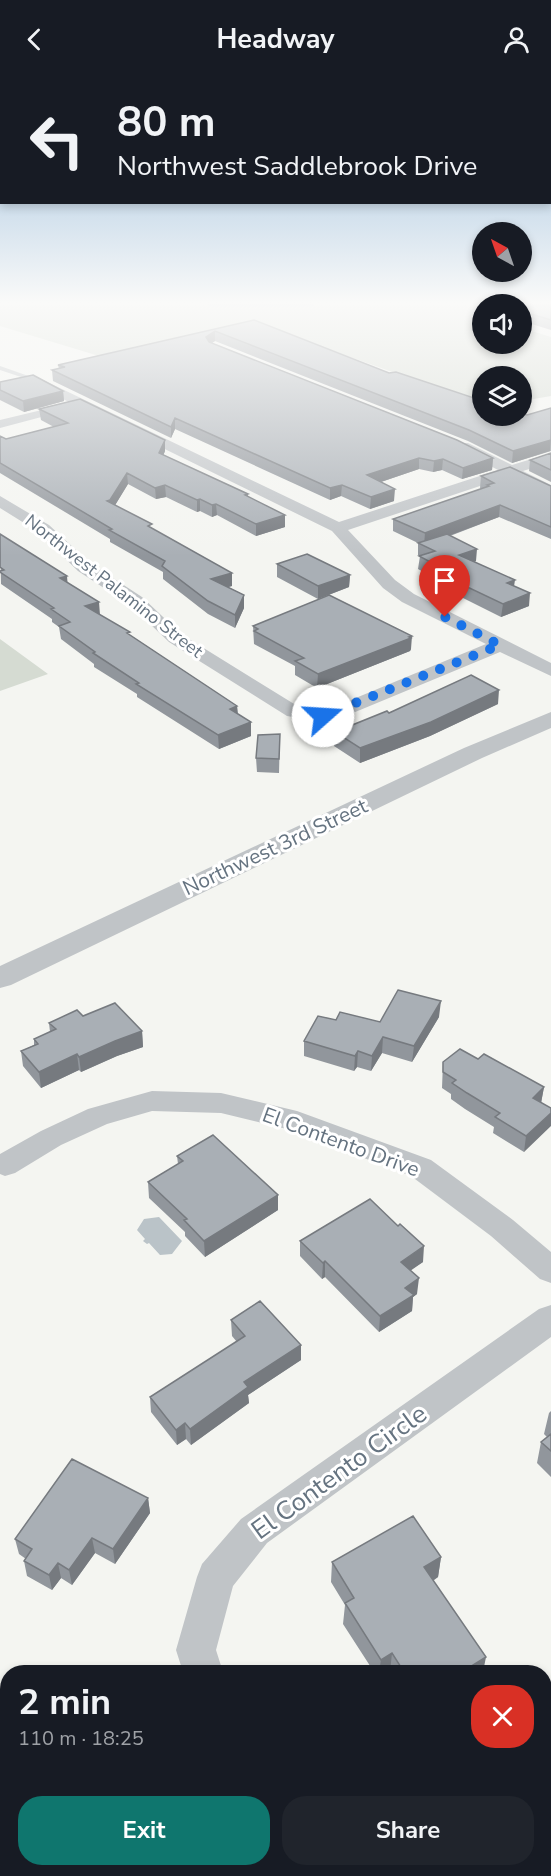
<!DOCTYPE html>
<meta charset="utf-8">
<style>
:root{--surface:#171b24;--page:#20242c;--text:#f1f3f6;--muted:#9ea1a6;--accent:#0f766e}
body{margin:0;font-family:"Nunito Sans",sans-serif;background:var(--page);color:var(--text);height:100vh;display:flex;flex-direction:column;font-size:22px;white-space:nowrap}
*{box-sizing:border-box;margin:0}
p{font-size:20px;color:var(--muted)}
.icon{flex:none;width:33px;height:33px;fill:none;stroke:currentColor;stroke-width:2;stroke-linecap:round;stroke-linejoin:round}
.map{position:relative;flex:1;overflow:hidden}
.side{position:absolute;left:0px;top:1587px;width:552px;height:212px;display:flex;flex-direction:column;background:var(--surface);border-radius:24px 24px 0 0;box-shadow:0 3px 9px #0003}
.side>*{flex:none}
.hud{position:absolute;left:0px;top:0px;width:552px;height:126px;box-shadow:0 3px 9px #0003;background:#171b24;color:var(--text);overflow:hidden}
.needle{width:39px;rotate:320deg}
.buttons{position:absolute;left:472px;top:144px;display:grid;gap:12px}
.buttons a{display:grid;place-items:center;width:60px;height:60px;border-radius:50%;background:var(--surface);box-shadow:0 3px 9px #0003;font-size:30px}
.pin{position:absolute;display:grid;place-items:center;width:51px;height:51px;color:#fff;margin:-62px -26px;border-radius:50% 50% 50% 0;rotate:-45deg;box-shadow:0 0 6px #0007}
.pin .icon{rotate:45deg}
.me{position:absolute;width:66px;margin:-33px;rotate:71deg;stroke-linejoin:round;filter:drop-shadow(0 0 4px #0008)}
.turn{display:flex;align-items:center;gap:21px;height:126px;padding:0 18px;font-size:27px}
.turn .icon{width:78px;height:78px;stroke-width:2.5}
.turn b{display:block;font-size:42px;line-height:51px}
.round{display:grid;place-items:center;flex:none;width:63px;height:63px;border-radius:24px;background:var(--page)}
.head{display:flex;align-items:center;justify-content:space-between;height:102px;padding:0 18px}
h1{font-size:36px;font-weight:700;line-height:45px}
.cta{display:flex;gap:12px;margin-top:auto;padding:12px 18px}
.cta a{flex:1;height:69px;border-radius:24px;background:var(--accent);color:#fff;font-size:24px;font-weight:700;line-height:69px;text-align:center}
.cta a+a{background:var(--page);color:var(--text)}
header{display:flex;justify-content:space-between;align-items:center;height:78px;padding:0 18px;background:var(--surface);font-size:27px;font-weight:700}
.map>svg:first-child{display:block}
.green{fill:#d5dbd2}
.water{fill:#bac3c8}
.lines{fill:none;stroke-linecap:round;stroke-linejoin:round}
.stream{stroke:#bac3c8;stroke-width:4}
.service{fill:#c0c4c7;fill-rule:evenodd}
.minor{fill:#c0c4c7;fill-rule:evenodd}
.tertiary{fill:#c0c4c7;fill-rule:evenodd}
.wall{fill:#91969c}
.shaded-wall{fill:#767a7f}
.building{fill:#a9afb5;stroke:#767a7f;stroke-width:1.5}
.route{stroke:#1a73e8;stroke-width:10;stroke-dasharray:0 18}
.labels{text-anchor:middle;dominant-baseline:central;stroke-width:6;stroke-linejoin:round;paint-order:stroke}
.far-street-label{font-size:18px;fill:#657380;stroke:#fff}
.street-label{font-size:21px;fill:#657380;stroke:#fff}
.near-street-label{font-size:26px;fill:#657380;stroke:#fff}
</style>
<header><svg class="icon" aria-label="back" viewBox="0 0 24 24"><path d="M15 5l-7 7 7 7"/></svg>Headway<svg class="icon" aria-label="person" viewBox="0 0 24 24"><circle cx="12" cy="8" r="4"/><path d="M4 21q1-7 8-7t8 7"/></svg></header>
<div class="map">
<svg width="551" height="1798" viewBox="0 0 551 1798">
<rect width="100%" height="100%" fill="#f4f5f1"/>
<!-- green -->
<path class="green" d="M0,227H483V266H522V250L551,259V318L522,323V298H483V326L251,244L99,278L0,248Z
M0,561L48,596L0,613Z"/>
<!-- water -->
<path class="water" d="M159,1139L182,1163L172,1176L160,1177L149,1165L147,1166L143,1163L145,1161L137,1152L144,1141Z"/>
<g class="lines">
<!-- stream -->
<path class="stream" d="M210,227H311"/>
<!-- service -->
<path class="service" d="M0,288L37,301L38,302L33,303L0,292Z"/>
<!-- minor -->
<path class="minor" d="M35,298L339,444L498,392L458,371L456,368L458,365H468L512,387L551,375V384L523,393L551,407V418L510,398L348,452L395,502L414,516L551,585V598L500,574L348,637L323,644L287,638L169,564L130,527L78,493L37,453L0,430V418L49,447L90,485L142,519L181,556L299,629L323,632L334,629L486,566L402,524L383,510L332,453L79,329L0,350V342L71,325L30,305L29,302L30,299Z
M152,1013L221,1015L297,1033L431,1082L513,1142L551,1174V1205L540,1201L491,1158L411,1098L291,1052L221,1035L152,1033L107,1046L61,1067L15,1095L5,1098L0,1096V1076L41,1053L88,1031Z
M551,1227V1259L267,1465L233,1508L216,1572L223,1594H183L176,1572L197,1499L202,1486L241,1441L539,1231Z
M270,1791H314L317,1798H273Z"/>
<!-- tertiary -->
<path class="tertiary" d="M551,634V650L482,680L11,907L0,910V888L464,670Z"/>
</g>
<!-- wall -->
<path class="wall" d="M522,227H551V252L522,243Z
M254,242L389,295L527,337L551,330V373L512,385L468,363L215,263L211,265L493,380L492,392L462,401L442,392L433,394L419,391L381,404L394,423L370,431L341,418L330,422L175,351L171,360L53,303L52,292L59,291L58,287Z
M0,304L63,313L64,323L24,334L0,322Z
M39,331L165,362V373L163,378L248,416V418L285,449L256,458L217,437L212,439L200,433L197,434L166,419L156,421L128,406L115,427L152,450L232,508L228,509L244,517V530L235,550L208,536L163,501V494L110,464V461L0,395V358L6,361L54,349L41,342Z
M551,375V404L529,393L530,382Z
M481,398L551,408V461L499,439L450,458L476,483L474,484L514,508L529,528L501,539L439,508V503L418,491L420,478L418,477V465L393,453V441L482,411L480,410Z
M0,456L67,505L100,537L237,628L238,636L251,644V658L219,671L137,619V616L94,589V586L61,561L59,549L52,544V541L1,506Z
M277,486L350,497L349,509L318,521L277,499Z
M253,548L411,571L410,573L317,610L295,597V588L254,566Z
M498,626L430,658L360,685L334,668L335,654L389,635Z
M280,656L279,695L257,694L256,680Z
M83,938L142,953L143,969L117,978L81,994L79,992L41,1010L23,988L21,973L34,967V961L50,954L49,945Z
M439,939L412,984L382,975L371,993L357,989L354,993L304,978V963L336,942L380,944Z
M478,981L544,1009L541,1025L524,1074L493,1055L494,1049L465,1031L451,1021V1016L442,1010L443,984Z
M177,1078L278,1117V1132L205,1179L185,1158V1154L149,1120L148,1104L178,1086Z
M300,1163L423,1184L410,1192L417,1216L413,1219L412,1233L379,1254L325,1199L322,1201L300,1178Z
M231,1242L301,1267V1282L248,1317L249,1325L191,1367L186,1361L177,1367L151,1334L150,1319L237,1264L232,1258Z
M551,1333V1399L537,1385L541,1364L547,1359L544,1356L549,1335Z
M148,1420L150,1435L115,1486L95,1475L72,1507L61,1500L52,1512L27,1498L24,1483L26,1481L19,1476L15,1461Z
M441,1479L438,1499L433,1503L483,1594H374L343,1546L345,1527L331,1504L332,1484Z
M8,1658V1771L0,1762V1661Z
M548,1775L551,1798H434L429,1791H544Z
M26,1791H62L46,1798H33Z"/>
<!-- shaded-wall -->
<path class="shaded-wall" d="M215,253V263L206,269V259Z
M63,313L64,323L24,334L23,323Z
M175,340V351L171,360V349Z
M165,362V373L159,387V375Z
M551,362L550,373L512,385L513,373Z
M419,380V391L366,409L367,397Z
M493,380L492,392L462,401L463,390Z
M443,381L442,392L433,394L434,383Z
M127,395L128,406L111,434L107,423Z
M165,407L166,419L156,421L155,410Z
M342,407L341,418L330,422V410Z
M395,411L394,423L370,431L371,419Z
M200,421V433L197,434V422Z
M216,426L217,437L212,439V427Z
M500,427L499,439L424,467L425,455Z
M285,437V449L256,458V446Z
M477,471L476,483L458,489L459,477Z
M232,495V508L211,514V501Z
M350,497L349,509L318,521V508Z
M67,498L68,511L60,500Z
M515,502L513,515L507,505Z
M530,515L529,528L501,539L503,526Z
M244,517V530L235,550V537Z
M99,524L100,537L85,528Z
M412,558L411,571L410,573L317,610L318,596Z
M499,612L498,626L430,658L360,685V670Z
M237,628L238,642L230,631Z
M251,644V658L219,671L218,657Z
M441,923L439,939L412,984L414,968Z
M142,953L143,969L117,978L81,994L79,979L115,963Z
M383,959L382,975L371,993L372,978Z
M358,973L357,989L354,993L355,978Z
M77,976L79,992L41,1010L39,994Z
M544,1009L541,1025L533,1020Z
M551,1035V1048L524,1074L526,1058Z
M278,1117V1132L205,1179L204,1163Z
M424,1168L423,1184L400,1200L401,1184Z
M325,1183V1199L322,1201L323,1185Z
M419,1200L417,1216L413,1219L412,1233L379,1254L380,1238L405,1210Z
M301,1267V1282L248,1317L249,1325L191,1367L190,1351L244,1304Z
M185,1345L186,1361L177,1367L176,1352Z
M148,1420L150,1435L115,1486L113,1471Z
M92,1460L95,1475L72,1507L69,1492Z
M441,1479L438,1499L421,1510L424,1489Z
M58,1485L61,1500L52,1512L49,1497Z
M392,1575L390,1594H379L381,1582Z
M486,1579L483,1594H462Z
M551,1760V1773L544,1778V1765Z
M33,1791H62L46,1798H35Z"/>
<!-- building -->
<path class="building" d="M522,227H551V242L522,233Z
M254,242L389,295L396,294L483,323V338H522V336L527,337L551,330V362L513,373L469,352L215,253L206,259L209,264L457,362L493,380L463,390L443,381L434,383L419,380L367,397L395,411L371,419L342,407L330,410L175,340L171,349L52,292L65,289L58,287Z
M33,297L63,313L23,323L0,312V304Z
M80,321L165,362L159,375L248,416L245,417L285,437L256,446L216,426L212,427L200,421L197,422L165,407L155,410L127,395L110,422L107,423L152,446L148,448L232,495L211,501L244,517L235,537L208,523L162,488L165,483L109,452L112,451L0,385V358L6,361L68,345L39,331Z
M551,375V392L530,382Z
M510,389L551,408V449L500,427L425,455L393,441L489,408L487,407L494,405L481,398Z
M0,456L67,498L60,500L99,524L85,528L130,554L127,555L237,628L230,631L251,644L218,657L136,606L139,605L93,575L95,574L59,548L70,544L51,531L54,530L0,494V493L4,492L0,489Z
M447,456L477,471L459,477L515,502L507,505L530,515L503,526L440,496L447,493L419,478L435,473L418,465Z
M307,476L350,497L318,508L277,486Z
M329,517L412,558L409,559L411,560L318,596L295,583L304,580L254,553L258,551L253,548Z
M471,597L499,612L431,644L360,670L335,654L387,633L389,635Z
M280,656L279,681L256,680L258,657Z
M398,912L441,923L414,968L383,959L372,978L358,973L355,978L304,963L318,938L336,942L340,934L380,944Z
M115,925L142,953L115,963L79,979L77,976L39,994L21,973L38,966L34,961L56,951L49,945L77,932L83,938Z
M460,971L478,981L484,976L544,1009L533,1020L551,1030V1035L526,1058L495,1039L500,1035L467,1015L452,1005L456,1002L443,994V984Z
M213,1057L278,1117L204,1163L184,1142L187,1141L148,1104L183,1083L177,1078Z
M370,1121L398,1148L400,1146L424,1168L401,1184L419,1200L405,1210L414,1217L380,1238L325,1183L323,1185L300,1163Z
M260,1223L301,1267L244,1304L248,1309L190,1351L185,1345L176,1352L150,1319L245,1258L231,1242Z
M551,1356V1373L541,1364Z
M72,1381L148,1420L113,1471L92,1460L69,1492L58,1485L49,1497L24,1483L32,1471L15,1461Z
M413,1438L441,1479L424,1489L486,1579L462,1594H404L392,1575L381,1582L345,1525L354,1520L332,1484Z
M8,1658V1759L0,1750V1661Z
M551,1660V1760L544,1765V1665Z
M544,1770L551,1779V1798H448L444,1791H544Z"/>
<!-- sky -->
<linearGradient id="sky" x2="0" y2="1"><stop stop-color="#95badb"/><stop offset="0.47" stop-color="#fafaf9"/><stop offset="1" stop-color="#fafaf9" stop-opacity="0"/></linearGradient>
<rect width="551" height="478" fill="url(#sky)"/>
<g class="lines">
<!-- route -->
<path class="route" d="M323,638L500,567L445,539"/>
</g>
<g class="labels">
<!-- far-street labels -->
<g class="far-street-label">
<text transform="translate(114 508) rotate(38)">Northwest Palamino Street</text>
</g>
<!-- street labels -->
<g class="street-label">
<text transform="translate(275 769) rotate(-25)">Northwest 3rd Street</text>
<text transform="translate(341 1064) rotate(20)">El Contento Drive</text>
</g>
<!-- near-street labels -->
<g class="near-street-label">
<text transform="translate(339 1394) rotate(-36)">El Contento Circle</text>
</g>
</g>
</svg>
<div class="buttons">
<a><svg class="needle" viewBox="-14 -14 28 28"><path d="M0-13l5 13h-10z" fill="#e53935"/><path d="M0 13l5-13h-10z" fill="#9ea1a6"/></svg></a>
<a><svg class="icon" aria-label="sound" viewBox="0 0 24 24"><path d="M4 9h4l5-4v14l-5-4H4zM17 9q2 3 0 6"/></svg></a>
<a><svg class="icon" aria-label="layers" viewBox="0 0 24 24"><path d="M12 4l9 5-9 5-9-5zM3 14l9 5 9-5"/></svg></a>
</div>
<div class="pin" style="left:445px;top:539px;background:#d93025"><svg class="icon" aria-label="arrive" viewBox="0 0 24 24"><path d="M6 21V4h12l-3 4 3 4H6"/></svg></div>
<svg class="me" style="left:323px;top:638px" viewBox="-20 -20 40 40"><circle r="19" fill="#fff"/><path d="M0-13L10 11 0 6-10 11z" fill="#1a73e8"/></svg>
<div class="hud">
<div class="turn"><svg class="icon" aria-label="left" viewBox="0 0 24 24"><path d="M17 20v-9H6M10 6l-5 5 5 5"/></svg><div><b>80 m</b>Northwest Saddlebrook Drive</div></div>
</div>
<section class="side">
<div class="head"><div><h1>2 min</h1><p>110 m · 18:25</p></div><a class="round" style="background:#d93025;color:#fff"><svg class="icon" aria-label="close" viewBox="0 0 24 24"><path d="M6 6l12 12M18 6L6 18"/></svg></a></div>
<div class="cta"><a>Exit</a><a>Share</a></div>
</section>
</div>
